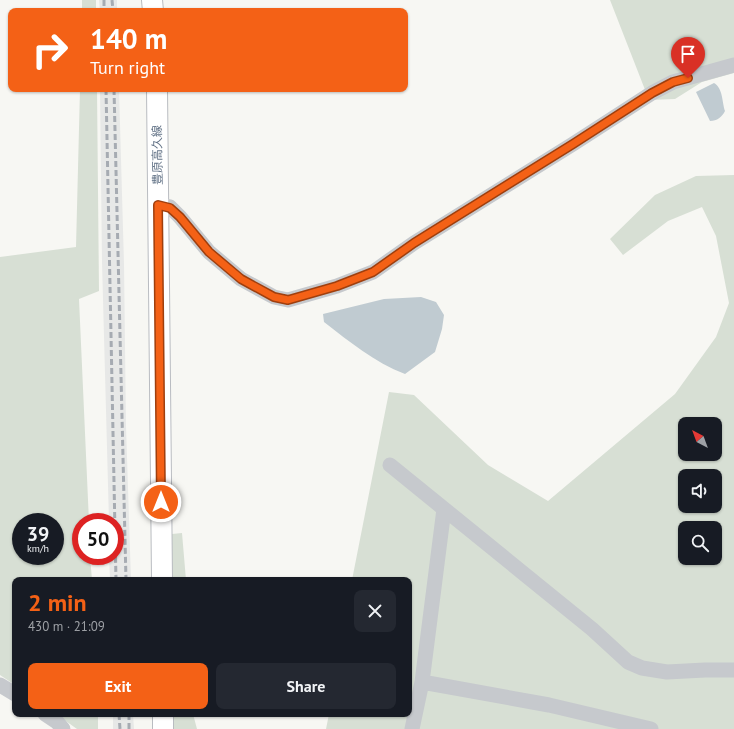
<!DOCTYPE html>
<meta charset="utf-8">
<style>
:root{--surface:#171b24;--page:#242831;--text:#f1f3f6;--muted:#9ea1a6;--accent:#f46116}
body{margin:0;font-family:"PT Sans","Noto Sans JP",sans-serif;background:var(--page);color:var(--text);height:100vh;display:flex;flex-direction:column;font-size:15px;white-space:nowrap}
*{box-sizing:border-box;margin:0}
p{font-size:13px;color:var(--muted)}
.icon{flex:none;width:22px;height:22px;fill:none;stroke:currentColor;stroke-width:2;stroke-linecap:round;stroke-linejoin:round}
.map{position:relative;flex:1;overflow:hidden}
.panel{position:absolute;left:12px;top:577px;width:400px;height:140px;display:flex;flex-direction:column;background:var(--surface);border-radius:8px;box-shadow:0 1px 3px #0004}
.panel>*{flex:none}
.hud{position:absolute;left:8px;top:8px;width:400px;height:84px;border-radius:8px;box-shadow:0 1px 3px #0004;background:#f46116;color:#fff;overflow:hidden}
.needle{width:26px;rotate:319deg}
.tools{position:absolute;left:678px;top:417px;display:grid;gap:8px}
.tools a{display:grid;place-items:center;width:44px;height:44px;border-radius:8px;background:var(--surface);box-shadow:0 1px 3px #0004;font-size:20px}
.speed{position:absolute;left:12px;top:513px;display:flex;gap:8px;font-size:20px;font-weight:700;text-align:center}
.speed>*{display:grid;place-content:center;width:52px;height:52px;border-radius:50%;background:var(--surface);box-shadow:0 1px 3px #0004;line-height:1}
.speed small{font-size:10px;font-weight:400}
.speed .limit{border:6px solid #d22;background:#fff;color:#111}
.pin{position:absolute;display:grid;place-items:center;width:34px;height:34px;color:#fff;margin:-41px -17px;border-radius:50% 50% 50% 0;rotate:-45deg;box-shadow:0 0 4px #0007}
.pin .icon{rotate:45deg}
.me{position:absolute;width:44px;margin:-22px;rotate:0deg;stroke-linejoin:round;filter:drop-shadow(0 0 3px #0008)}
.turn{display:flex;align-items:center;gap:14px;height:84px;padding:0 16px;font-size:18px}
.turn .icon{width:52px;height:52px;stroke-width:2.5}
.turn b{display:block;font-size:28px;line-height:34px}
.round{display:grid;place-items:center;flex:none;width:42px;height:42px;border-radius:8px;background:var(--page)}
.summary{display:flex;align-items:center;justify-content:space-between;height:68px;padding:0 16px}
h1{font-size:24px;font-weight:600;line-height:30px;color:var(--accent)}
.cta{display:flex;gap:8px;margin-top:auto;padding:8px 16px}
.cta a{flex:1;height:46px;border-radius:8px;background:var(--accent);color:#fff;font-size:16px;font-weight:600;line-height:46px;text-align:center}
.cta a+a{background:var(--page);color:var(--text)}
.map>svg:first-child{display:block}
.built{fill:#e7e8e7}
.green{fill:#d7dfd4;fill-rule:evenodd}
.water{fill:#c0cbd1}
.lines{fill:none;stroke-linecap:round;stroke-linejoin:round}
.major-casing{stroke:#b9bcc1;stroke-width:22}
.minor{stroke:#c6c9cd;stroke-width:15}
.major{stroke:#fff;stroke-width:20}
.rail{stroke:#a6abb2;stroke-width:3;stroke-dasharray:6 3;stroke-linecap:butt}
.route-casing{stroke:#9f3f0e;stroke-width:10}
.route{stroke:#f46116;stroke-width:7}
.labels{text-anchor:middle;dominant-baseline:central;stroke-width:4;stroke-linejoin:round;paint-order:stroke}
.street-label{font-size:12px;fill:#637387;stroke:#fff}
</style>
<div class="map">
<svg width="734" height="729" viewBox="0 0 734 729">
<rect width="100%" height="100%" fill="#f7f7f3"/>
<!-- built -->
<path class="built" d="M99,0H117V11H100Z
M100,89H119L124,264L126,426L131,580H110L109,556H115V522H109L102,262Z
M113,714H133L134,729H113Z"/>
<!-- green -->
<path class="green" d="M82,0H96V11H82Z
M610,0H734V73L702,82L675,99L649,100Z
M80,89H97L99,291L79,299L89,522H81V556H90L92,580H15V685L0,675V257L76,247ZM21,522H55V556H21Z
M734,175V729H326L329,714H409V580H352L389,392L414,395L488,465L548,501L675,394L716,337L729,303L716,236L702,207L668,221L623,255L610,239L655,195L696,176ZM685,424H715V454H685ZM685,476H715V506H685ZM685,528H715V558H685Z
M182,533L186,580H171L172,534Z
M56,714H98V729H77Z
M171,714H193L197,729H172Z"/>
<!-- water -->
<path class="water" d="M714,83C723,88 722,102 725,111C722,117 717,121 710,121L696,92Z
M421,297L436,302L444,315L442,329L435,352L405,374C374,362 350,342 324,322L323,314L384,299Z"/>
<g class="lines">
<defs>
<path id="major" d="M152,0L153,11
M157,89L162,580
M163,714V729"/>
</defs>
<!-- major casing -->
<use href="#major" class="major-casing"/>
<!-- minor -->
<path class="minor" d="M158,205L170,207L180,217L209,252L241,279L274,297L288,300L337,286L373,272L414,243L573,144L652,93L673,82L734,65
M390,465L592,629L628,662L642,668L667,672L705,670H734
M422,682L549,705L651,729
M0,685L15,694
M45,714L57,722L63,729
M412,729L422,682L444,509"/>
<!-- major -->
<use href="#major" class="major"/>
<!-- rail -->
<path class="rail" d="M104,0V11
M112,0L113,11
M106,89L116,580
M114,89L126,580
M119,714L120,729
M129,714V729"/>
</g>
<g class="lines">
<defs>
<path id="route" d="M161,502L158,205L170,208L180,217L209,252L241,279L274,297L288,300L337,286L373,272L414,243L573,144L652,93L673,82L688,78"/>
</defs>
<!-- route casing -->
<use href="#route" class="route-casing"/>
<!-- route -->
<use href="#route" class="route"/>
</g>
<g class="labels">
<!-- street labels -->
<g class="street-label">
<text transform="translate(157 155) rotate(-91)">豊原高久線</text>
</g>
</g>
</svg>
<div class="tools">
<a><svg class="needle" viewBox="-14 -14 28 28"><path d="M0-13l5 13h-10z" fill="#e53935"/><path d="M0 13l5-13h-10z" fill="#9ea1a6"/></svg></a>
<a><svg class="icon" aria-label="sound" viewBox="0 0 24 24"><path d="M4 9h4l5-4v14l-5-4H4zM17 9q2 3 0 6"/></svg></a>
<a><svg class="icon" aria-label="search" viewBox="0 0 24 24"><circle cx="10" cy="10" r="6"/><path d="M15 15l6 6"/></svg></a>
</div>
<div class="speed"><div>39<small>km/h</small></div><div class="limit">50</div></div>
<div class="pin" style="left:688px;top:78px;background:#d93025"><svg class="icon" aria-label="arrive" viewBox="0 0 24 24"><path d="M6 21V4h12l-3 4 3 4H6"/></svg></div>
<svg class="me" style="left:161px;top:502px" viewBox="-20 -20 40 40"><circle r="17" fill="#f46116" stroke="#fff" stroke-width="3"/><path d="M0-11L8 9 0 5-8 9z" fill="#fff"/></svg>
<div class="hud">
<div class="turn"><svg class="icon" aria-label="right" viewBox="0 0 24 24"><path d="M7 20v-9h11M14 6l5 5-5 5"/></svg><div><b>140 m</b>Turn right</div></div>
</div>
<section class="panel">
<div class="summary"><div><h1>2 min</h1><p>430 m · 21:09</p></div><a class="round"><svg class="icon" aria-label="close" viewBox="0 0 24 24"><path d="M6 6l12 12M18 6L6 18"/></svg></a></div>
<div class="cta"><a>Exit</a><a>Share</a></div>
</section>
</div>
